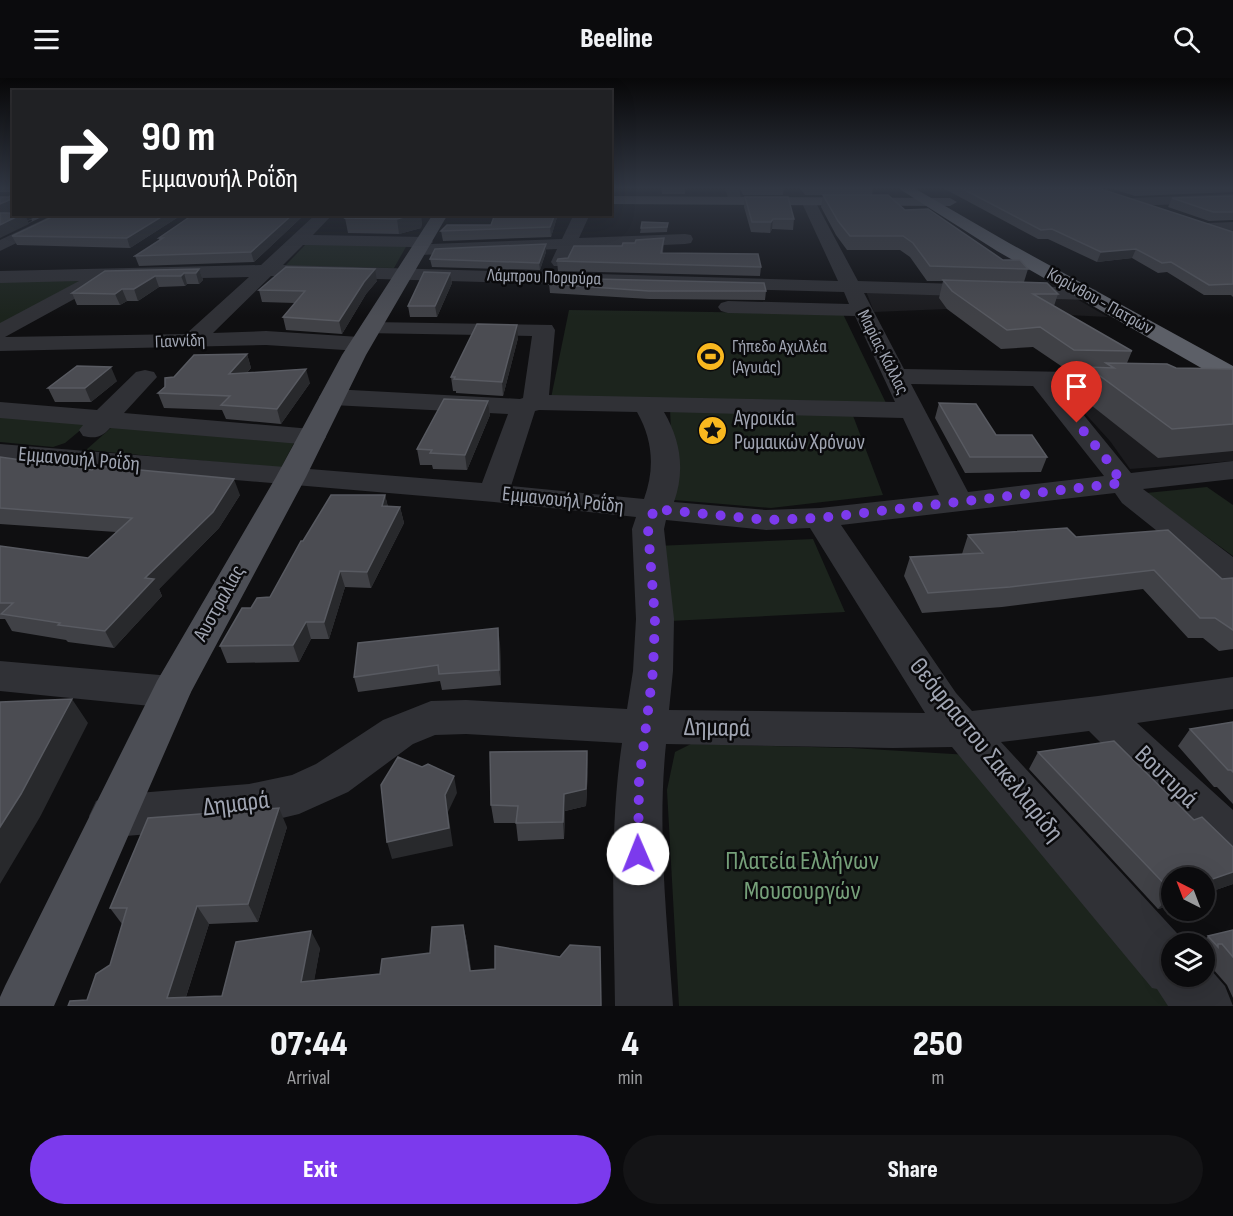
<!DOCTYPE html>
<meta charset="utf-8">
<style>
:root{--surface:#0b0b0d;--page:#141416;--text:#f1f3f6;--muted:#9a9b9d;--line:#2b2b2e;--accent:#7c3aed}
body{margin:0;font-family:"Sofia Sans Condensed",sans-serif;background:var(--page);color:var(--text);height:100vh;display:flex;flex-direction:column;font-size:22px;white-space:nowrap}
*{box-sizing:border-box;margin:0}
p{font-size:20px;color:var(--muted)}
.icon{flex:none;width:33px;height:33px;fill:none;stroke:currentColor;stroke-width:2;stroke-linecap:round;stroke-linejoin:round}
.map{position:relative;height:928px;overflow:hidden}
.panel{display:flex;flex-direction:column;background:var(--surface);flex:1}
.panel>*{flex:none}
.guide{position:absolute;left:12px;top:12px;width:600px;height:126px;border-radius:0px;box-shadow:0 6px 24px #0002,0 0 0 2px var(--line);background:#202124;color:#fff;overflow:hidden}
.needle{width:39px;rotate:318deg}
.fabs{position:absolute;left:1161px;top:789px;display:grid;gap:12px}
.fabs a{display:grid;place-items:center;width:54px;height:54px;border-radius:50%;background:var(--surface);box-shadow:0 6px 24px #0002,0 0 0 2px var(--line);font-size:30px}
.pin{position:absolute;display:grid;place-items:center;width:51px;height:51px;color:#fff;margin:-62px -26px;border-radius:50% 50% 50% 0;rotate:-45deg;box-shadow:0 0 6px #0007}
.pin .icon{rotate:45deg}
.me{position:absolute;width:66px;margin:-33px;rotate:359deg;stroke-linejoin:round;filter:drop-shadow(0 0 4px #0008)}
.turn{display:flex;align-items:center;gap:21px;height:126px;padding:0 30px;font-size:27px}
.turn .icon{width:78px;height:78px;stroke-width:2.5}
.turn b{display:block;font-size:42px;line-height:51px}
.eta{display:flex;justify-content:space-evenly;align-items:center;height:102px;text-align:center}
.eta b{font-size:36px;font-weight:800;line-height:42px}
.primary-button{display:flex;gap:12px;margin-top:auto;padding:12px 30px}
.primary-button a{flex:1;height:69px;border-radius:36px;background:var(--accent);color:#fff;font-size:24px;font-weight:800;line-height:69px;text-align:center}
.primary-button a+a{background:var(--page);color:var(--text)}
header{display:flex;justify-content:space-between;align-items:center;height:78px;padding:0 30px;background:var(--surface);font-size:27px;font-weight:800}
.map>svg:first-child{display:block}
.built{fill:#1b1b1e}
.green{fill:#1c241d}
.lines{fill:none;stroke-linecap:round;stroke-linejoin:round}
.minor{fill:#303136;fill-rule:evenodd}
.major{fill:#4c4e55;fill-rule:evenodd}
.highway{fill:#5c5f67;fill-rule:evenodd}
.rail-casing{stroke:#47494f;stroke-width:3}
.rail{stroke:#0a0a0c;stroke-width:2;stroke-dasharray:7;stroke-linecap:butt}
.wall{fill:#404146}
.shaded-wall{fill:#28292c}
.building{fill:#4b4c52;stroke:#585a61;stroke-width:1.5}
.route{stroke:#7c3aed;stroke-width:10;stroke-dasharray:0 18}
.labels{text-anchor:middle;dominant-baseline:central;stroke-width:5;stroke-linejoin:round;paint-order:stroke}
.far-street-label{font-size:18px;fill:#a0a5b2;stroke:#0a0a0c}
.far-poi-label{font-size:18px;fill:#a0a5b2;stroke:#0a0a0c;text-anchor:start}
.poi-label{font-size:21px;fill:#a0a5b2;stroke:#0a0a0c;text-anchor:start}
.street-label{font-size:21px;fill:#a0a5b2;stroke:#0a0a0c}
.near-street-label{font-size:26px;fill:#a0a5b2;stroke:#0a0a0c}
.near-park-label{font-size:26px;fill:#759f79;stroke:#0a0a0c}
</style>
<header><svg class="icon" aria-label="menu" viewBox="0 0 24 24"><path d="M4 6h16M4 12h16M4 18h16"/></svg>Beeline<svg class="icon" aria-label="search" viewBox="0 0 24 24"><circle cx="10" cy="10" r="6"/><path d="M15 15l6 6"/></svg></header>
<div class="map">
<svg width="1233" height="928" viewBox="0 0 1233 928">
<rect width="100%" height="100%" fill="#0f0f11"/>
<!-- built -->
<path class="built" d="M866,213L1075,220L1108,239L947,231L874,234Z
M1061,309L1233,312V383L1130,391L1110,363Z"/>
<!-- green -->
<path class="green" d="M306,166L407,167L394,190L285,188Z
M87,199L0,249V202Z
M569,232L843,236L886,325L551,320Z
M670,331L852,335L883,417L771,430L674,422Z
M0,337L89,345L65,365L53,369L0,364Z
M113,348L295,363L281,390L86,372Z
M1207,409L1233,427V478L1146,415Z
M813,461L845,534L670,543L656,468Z
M691,666L851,670L970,677L1179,928H679L667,712L675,674Z"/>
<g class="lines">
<!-- minor -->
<path class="minor" d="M725,110H739L741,120L739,123H729Z
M1233,116V124L1132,128L1125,124L1132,120Z
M809,121L816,125L858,203L1089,210L1096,212L1099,216L1096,220L1089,222L864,215L904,291L1127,295L1136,297L1139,302L1136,307L1127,309L1060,308L1131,395L1233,383V401L1143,411L1233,479V507L1221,504L1122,425L1115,415L841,447L956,615L972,633L1098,618L1233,599V631L1137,645L1233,732V786L1216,780L1089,653L1001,664L1187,866H1172V898H1204V884L1225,908L1233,928H1168L1157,911L1152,910L952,669L893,670L666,666C657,754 667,841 673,928H615C614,840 609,752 622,665L466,656L435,657L413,666L348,714L299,736L249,748L113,759L96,753L89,738L96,723L113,717L249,706L292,697L316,686L383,642L431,623L466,622L627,631L633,593L636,541L632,451L636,439L494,424L0,382V366L482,405L508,336L332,327L323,324L319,319L323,314L332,311L520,321L523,320L532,258L363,255L360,250L363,245L371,244L552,247L555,252L549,317L895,324L855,238L728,235L721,233L718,229L721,225L728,223L849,226L844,214L271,198L213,255L266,253L360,259L368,261L371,266L368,271L360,273L266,267L0,273V245L79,203L0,205V193L261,187L316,136H333L313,157L424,159L430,160L433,164L431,166L562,161L574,136H590L579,160L685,156L691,157L693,161L691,165L685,166L575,171L566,188H554L551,184L557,171L420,177L414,176L411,172L413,169L303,167L283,187L838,203L802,125ZM249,199L186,256L5,259L109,202ZM911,306L1033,308L1104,398L968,414ZM539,332L637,334C653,362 655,391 644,421L511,408L535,333ZM664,334L903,340L939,417L820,430L766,432L674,424C685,393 681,363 664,334ZM666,442L766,452L810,450L925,635L669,632L673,593L674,541L664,451Z
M55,136H76L0,173V162Z
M1233,144V154L1208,155L1200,150L1208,145Z
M145,292L154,294L157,299L124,335L312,351L322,353L326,359L322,365L312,367L110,350C102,359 96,361 83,358L79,352L83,347L0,340V324L97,332L136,294Z
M0,583L171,598L185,603L191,614L185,625L171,630L0,613Z"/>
<!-- major -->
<path class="major" d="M0,110H14V114H0Z
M610,118L950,120L957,124L950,128L610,126Z
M433,136H448L366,277L306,399L191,614L54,928H0V919L5,908L157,603L276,399L342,277Z"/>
<!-- highway -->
<path class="highway" d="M898,110H914L1009,165L1233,288V305L1224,303L997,173Z"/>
<defs>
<path id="rail" d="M0,157L45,136"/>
</defs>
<!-- rail casing -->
<use href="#rail" class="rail-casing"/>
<!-- rail -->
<use href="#rail" class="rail"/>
</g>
<!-- wall -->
<path class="wall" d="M610,110H615L614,115H610Z
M661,110H685V116H662Z
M740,110H784L783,117H743Z
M800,110H873L872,117L905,132L1003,182L1028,191L1024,204L1058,216L1054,228L1132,273L1127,285L1176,290L1233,291V373L1158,380L1077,316L1087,292H1067L1033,269L1001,271L947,231L939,220L943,203H927L910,179L900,172H847L836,157L821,129L823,117H805Z
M943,110H1098L1233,154V219L1231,217H1204L1167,194L1158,195L1132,180L1097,184L1048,161H1038Z
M1110,110H1233V114L1135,118Z
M1233,118V142L1209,143L1168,129L1172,120Z
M745,119L794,141L793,152L772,151L770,155L751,154L744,129Z
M93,136H183L130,170L17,167L12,158Z
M305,136L254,184L139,188L135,178L159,163V160Z
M348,136L422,144L421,150L399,156L348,155L345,140Z
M558,136L551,159L443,163L441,153L491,147Z
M668,145L667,154L640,155L641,150Z
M664,160L663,175L761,189L760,198L558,193L557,183L568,180L635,165Z
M546,166V174L540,192L432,189L430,181Z
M199,191L203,202L199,206H187L185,208L159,209L138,223H127L120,227H77L72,215L105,193Z
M450,195L452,205L437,239H410L408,228Z
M377,203L366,216L342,256L286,252L283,239L295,225L262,224L259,212Z
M549,206L766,213L765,222L649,221L550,215Z
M518,260L503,318L456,315V313H453L451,299Z
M247,276L251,290L247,295L310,305L281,346L226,341L222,332L164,330L158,315L174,299Z
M117,303L91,324H55L48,310Z
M488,323L490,337L467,392L433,391L432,387H420L417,371Z
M939,325L996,357L1047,379L1041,394L965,395L935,340Z
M0,379L240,417L219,450L159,511L162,518L114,570L68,564L66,562L12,553L5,541H0V468L88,480L116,454L0,446Z
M385,417L388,429H400L404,445L371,510L345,509L329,561H311L299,584L227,585L220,568L251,530L270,519L303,463Z
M968,457L1076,459L1222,501L1233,500V571L1219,573L1203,560H1188L1143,511L1002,529L922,535L904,498L910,479L962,476Z
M500,565L501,607L442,612L440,603L358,614L354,599Z
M1233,644V726L1217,709H1214L1178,668L1190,651Z
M587,673L588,691L586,728L565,733L564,761L518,763L516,745H494L491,727Z
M1038,674L1194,742L1233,769V806L1204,816V800H1172V827L1158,831L1029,691Z
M287,749L258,844L209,846L186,919L222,918L320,870L314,902L380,896L430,875L463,847L467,865L471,893L601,928L87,922L110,887L122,846L110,830Z
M1233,852V920L1227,907L1206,883L1204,882V866H1201L1208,858Z"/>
<!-- shaded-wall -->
<path class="shaded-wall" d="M14,120V132L0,138V126Z
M22,136H25L29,146L0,160V147Z
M166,136H183L130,170L127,160Z
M293,136H305L254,184L251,174Z
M414,136H421L422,144L421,150L399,156L397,141Z
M555,136H558L551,159L550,149Z
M773,141L772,151L770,155L771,144Z
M546,166V174L540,192L539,185Z
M1136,171L1132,180L1097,184L1101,174Z
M199,191L203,202L199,206L196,195Z
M375,191L377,203L366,216L342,256L339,243L364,204Z
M184,195L187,206L185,208L181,198Z
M450,195L452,205L437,239L435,228Z
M155,198L159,209L138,223L134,211Z
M122,211L127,223L120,227L115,216Z
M517,247L518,260L503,318L502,304Z
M247,276L251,290L233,310L229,296Z
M111,289L117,303L91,324L85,310Z
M306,291L310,305L281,346L277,331Z
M488,323L490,337L467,392L465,377Z
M234,401L240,417L219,450L159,511L162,518L114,570L105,553L145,500Z
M385,417L389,433L382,428Z
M400,429L404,445L371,510L367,494Z
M340,493L345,509L329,561L324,544Z
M306,544L311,561L299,584L293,567Z
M498,550L500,565L501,607L499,592Z
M72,621L88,645L40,739L0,806V749Z
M587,673L588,691L586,728L565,733L564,761L563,744L564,716Z
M454,698L457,715L448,734L453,768L392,781L387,764L445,717Z
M279,730L287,749L258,844L248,826Z
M1233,794V806L1204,816V804Z
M1172,815V827L1158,831Z
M197,828L209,846L183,928L167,920Z
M463,847L467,865L474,910L470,893Z
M311,853L320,870L311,921L301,904Z"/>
<!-- building -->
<path class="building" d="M961,110H1098L1233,154V206L1209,207L1171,184L1162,185L1136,171L1101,174L1052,151L1041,152Z
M12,116H14V120L0,126V119H9Z
M823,117H888L905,132L928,131L1003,182H1020L1028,191L930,188L913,165L903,158H850L838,143Z
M1233,118V134H1213L1172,120Z
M745,119H788L794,141H773L771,144H752Z
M0,135H14V136H22L0,147Z
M93,136H166L127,160L12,158L56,137L90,138Z
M194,136H293L251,174L135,178L163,160H159Z
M348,136H414L397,141L345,140Z
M495,136H555L550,149L441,153L447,147H491Z
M642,144L668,145L667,149L641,150Z
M664,160L661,175L758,176L761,189L557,183L558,181L568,180L574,168H622L623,165H635L636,162Z
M546,166L539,185L430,181L435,171Z
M286,189L375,191L364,204L339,243L283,239L305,213L259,212Z
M199,191L196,195H184L181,198H155L134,211H122L115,216L72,215L105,193Z
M424,194L450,195L435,228H408Z
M552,200L764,205L766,213H649L549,206Z
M943,202L1047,205L1058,216H1033L1132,273L1074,272L1040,249L1007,252L952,213Z
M477,246L517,247L502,304L454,301L455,299H451Z
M247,276L229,296L306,291L277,331L221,327L230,318L158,315L165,309V300L174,299L194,277Z
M1106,285L1167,286L1176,290L1233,291V346L1172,351L1088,289L1114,290Z
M77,288L111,289L85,310H48Z
M444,321L488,323L465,377L430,375L432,372L417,371Z
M939,325L976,326L996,357H1032L1047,379H970Z
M0,379L92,392L98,388L234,401L213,434L145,500L154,501L105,553L58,547L60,545L1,536L13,525H0V468L88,480L132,440L0,430Z
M331,417H385L382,428L400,429L367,494L340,493L324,544H306L293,567L220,568L242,530H251L257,520L270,519L301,463H303Z
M1067,450L1076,459L1168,452L1222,501L1233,500V552L1215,540H1200L1154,492L1010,509L928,515L910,479L983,475L968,457Z
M498,550L499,592L439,596L438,587L354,599L358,565Z
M72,621L21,716L0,749V624Z
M1233,644V694L1231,692H1228L1190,651Z
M1114,663L1194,742L1202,739L1233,769V794L1204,804V800H1172V814L1038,674Z
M587,673L586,711L564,716L563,744L516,745L518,728L491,727L490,674Z
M398,679L422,689L428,686L454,698L445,717L449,750L387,764L381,707Z
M279,730L248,826L197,828L167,920L222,918L236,864L311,853L301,904L380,896L382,881L430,875L432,849L463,847L470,893L495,891V868L560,879L570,867L600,869L601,928H68L70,923L87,922L96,896L110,887L127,830H110L148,740Z
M1233,852V879L1222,866H1218V869L1208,858Z"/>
<!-- sky -->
<linearGradient id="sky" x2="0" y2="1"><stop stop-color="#080809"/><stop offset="0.46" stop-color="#313743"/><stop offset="1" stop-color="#313743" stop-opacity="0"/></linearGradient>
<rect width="1233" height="239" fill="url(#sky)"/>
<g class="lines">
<!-- route -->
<path class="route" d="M638,776L639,704L653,593L655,541L648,451L654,431L766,442L820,440L1122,405L1107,382L1077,345"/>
</g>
<!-- icons -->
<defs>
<symbol id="stadium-disc" viewBox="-11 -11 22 22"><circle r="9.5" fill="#f9b81f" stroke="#0a0a0c"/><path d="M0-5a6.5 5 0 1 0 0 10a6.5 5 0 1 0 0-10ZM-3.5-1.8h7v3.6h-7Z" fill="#111"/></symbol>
<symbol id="sight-disc" viewBox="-11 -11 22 22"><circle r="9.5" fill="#f9b81f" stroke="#0a0a0c"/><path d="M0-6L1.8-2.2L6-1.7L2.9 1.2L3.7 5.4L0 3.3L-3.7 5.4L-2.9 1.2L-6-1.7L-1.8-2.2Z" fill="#111"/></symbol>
</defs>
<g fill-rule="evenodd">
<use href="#stadium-disc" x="694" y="262" width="33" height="33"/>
<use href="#sight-disc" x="696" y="336" width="33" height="33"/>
</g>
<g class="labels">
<!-- far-street labels -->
<g class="far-street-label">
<text transform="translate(544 199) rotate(2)">Λάμπρου Πορφύρα</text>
<text transform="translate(1100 223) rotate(29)">Κορίνθου - Πατρών</text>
<text transform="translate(180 263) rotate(-2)">Γιαννίδη</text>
<text transform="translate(883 274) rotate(63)">Μαρίας Κάλλας</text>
</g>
<!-- far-poi labels -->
<g class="far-poi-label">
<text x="732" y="268">Γήπεδο Αχιλλέα<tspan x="732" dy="21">(Αγυιάς)</tspan></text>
</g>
<!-- poi labels -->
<g class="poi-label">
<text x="734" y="340">Αγροικία<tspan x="734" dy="24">Ρωμαικών Χρόνων</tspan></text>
</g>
<!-- street labels -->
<g class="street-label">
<text transform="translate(79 381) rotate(5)">Εμμανουήλ Ροΐδη</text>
<text transform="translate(563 422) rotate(6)">Εμμανουήλ Ροΐδη</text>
<text transform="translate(219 525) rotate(-61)">Αυστραλίας</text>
</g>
<!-- near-street labels -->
<g class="near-street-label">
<text transform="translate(717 650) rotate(1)">Δημαρά</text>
<text transform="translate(986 672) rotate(51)">Θεόφραστου Σακελλαρίδη</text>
<text transform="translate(1166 699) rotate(44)">Βουτυρά</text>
<text transform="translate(236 726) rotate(-7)">Δημαρά</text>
</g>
<!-- near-park labels -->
<g class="near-park-label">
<text x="802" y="783">Πλατεία Ελλήνων<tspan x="802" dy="30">Μουσουργών</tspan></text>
</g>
</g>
</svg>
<div class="fabs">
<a><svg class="needle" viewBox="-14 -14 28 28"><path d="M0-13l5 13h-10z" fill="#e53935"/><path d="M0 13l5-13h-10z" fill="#9a9b9d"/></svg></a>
<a><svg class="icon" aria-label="layers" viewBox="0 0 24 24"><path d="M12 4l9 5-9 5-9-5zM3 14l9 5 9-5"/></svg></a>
</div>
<div class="pin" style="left:1077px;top:345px;background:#d93025"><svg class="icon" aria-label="arrive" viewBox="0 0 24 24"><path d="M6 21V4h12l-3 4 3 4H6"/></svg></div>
<svg class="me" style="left:638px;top:776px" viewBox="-20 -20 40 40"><circle r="19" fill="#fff"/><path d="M0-13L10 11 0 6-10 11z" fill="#7c3aed"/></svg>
<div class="guide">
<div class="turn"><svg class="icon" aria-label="right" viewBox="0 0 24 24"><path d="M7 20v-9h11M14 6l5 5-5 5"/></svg><div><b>90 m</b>Εμμανουήλ Ροΐδη</div></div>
</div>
</div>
<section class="panel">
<div class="eta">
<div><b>07:44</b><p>Arrival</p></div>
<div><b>4</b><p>min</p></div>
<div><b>250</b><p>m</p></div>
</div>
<div class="primary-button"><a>Exit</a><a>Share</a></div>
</section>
